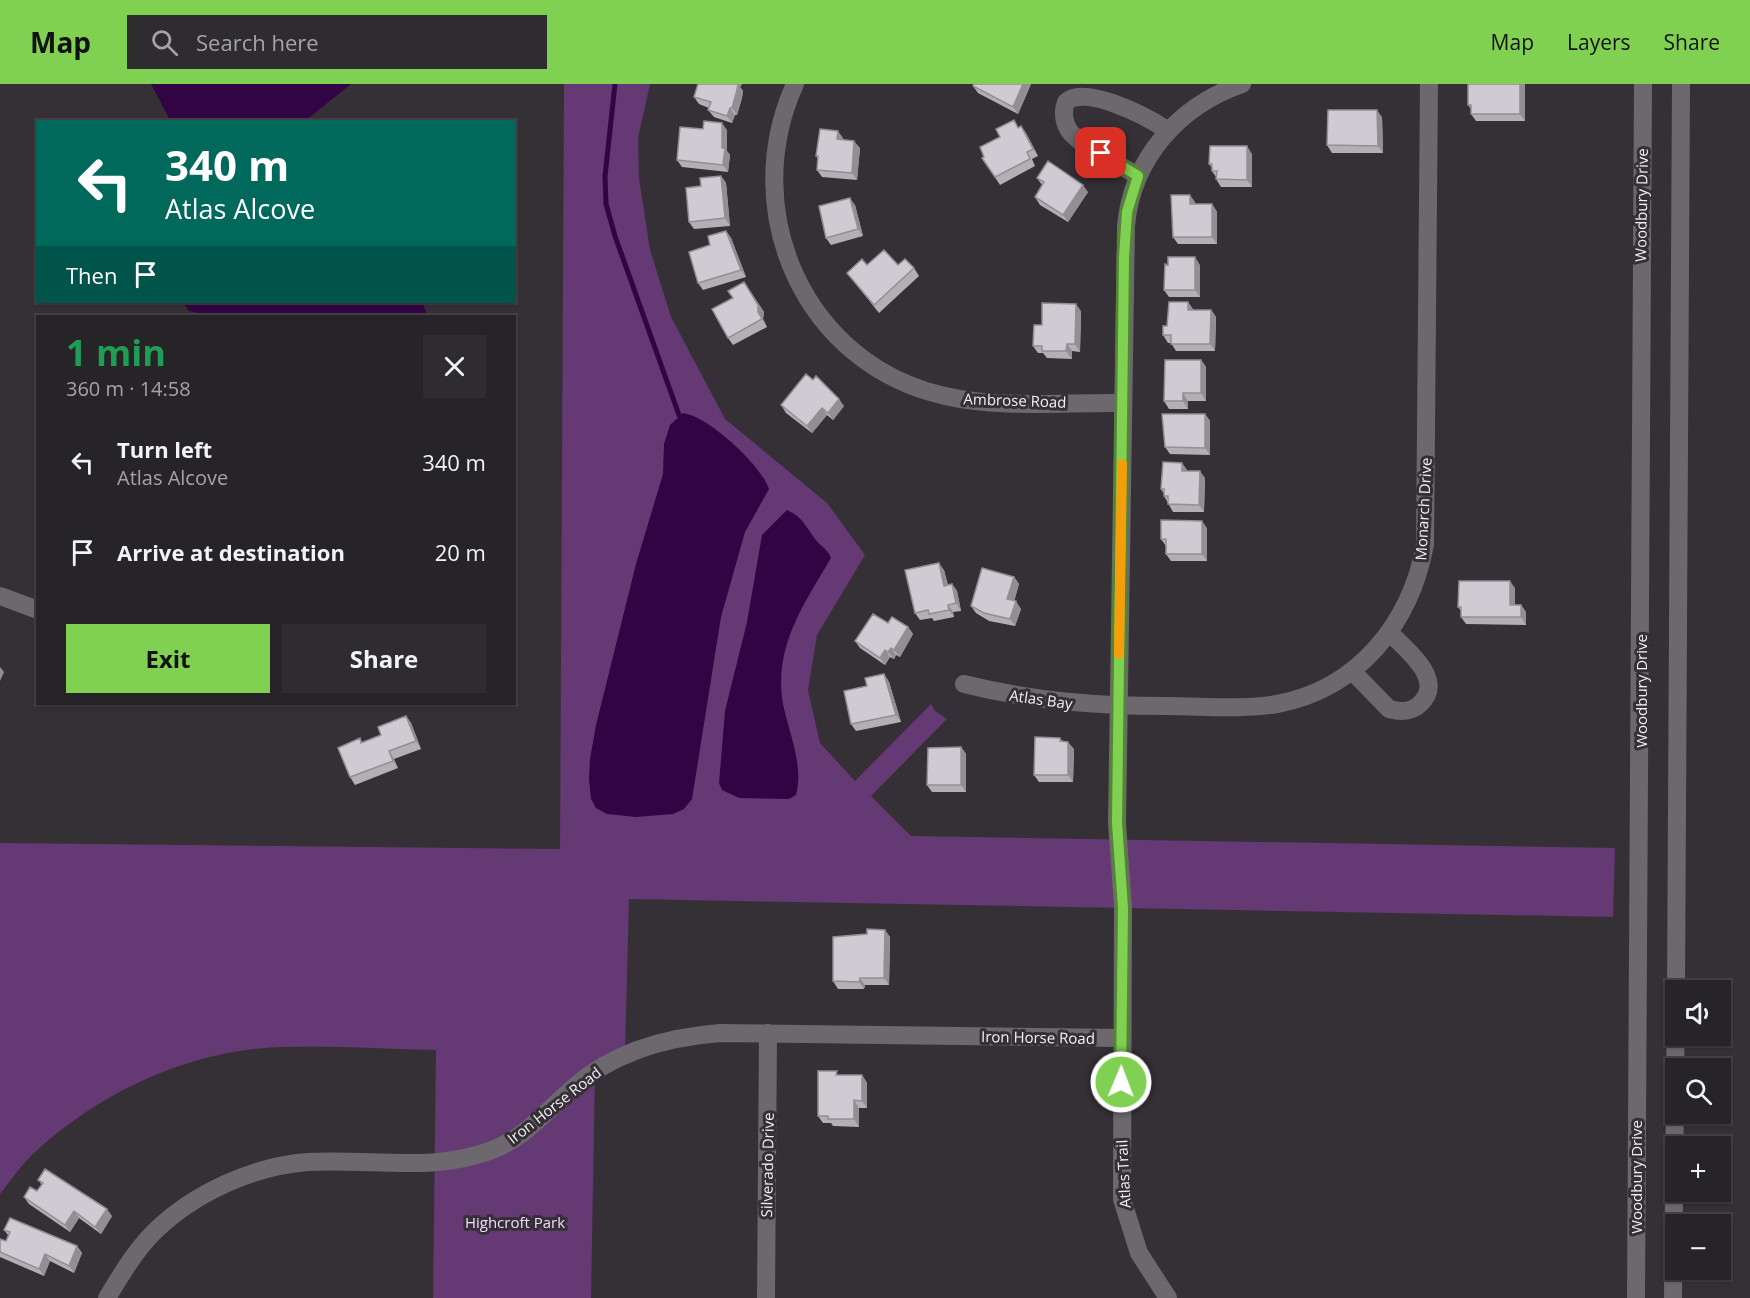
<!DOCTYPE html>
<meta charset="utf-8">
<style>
:root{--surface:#272428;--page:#2f2c30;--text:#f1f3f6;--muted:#a4a4a8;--line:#434145;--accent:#80d052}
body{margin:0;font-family:"Open Sans",sans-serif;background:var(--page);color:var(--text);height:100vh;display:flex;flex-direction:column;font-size:22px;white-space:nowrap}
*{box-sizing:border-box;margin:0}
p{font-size:20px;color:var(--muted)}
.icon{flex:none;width:33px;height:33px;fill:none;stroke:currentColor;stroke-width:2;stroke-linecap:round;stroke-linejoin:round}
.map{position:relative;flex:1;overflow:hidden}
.side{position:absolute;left:36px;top:231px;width:480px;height:390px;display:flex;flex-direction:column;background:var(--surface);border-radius:0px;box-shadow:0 2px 4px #0004,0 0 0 2px var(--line)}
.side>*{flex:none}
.banner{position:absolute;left:36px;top:36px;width:480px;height:183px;border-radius:0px;box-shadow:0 2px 4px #0004,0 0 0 2px var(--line);background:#00695c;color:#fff;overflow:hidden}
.buttons{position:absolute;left:1665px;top:896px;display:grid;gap:12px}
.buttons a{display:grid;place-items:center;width:66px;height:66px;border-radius:0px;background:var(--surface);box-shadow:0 2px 4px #0004,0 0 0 2px var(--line);font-size:30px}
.pin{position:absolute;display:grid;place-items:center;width:51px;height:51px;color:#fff;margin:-26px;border-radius:12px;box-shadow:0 3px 9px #0006}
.me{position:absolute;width:66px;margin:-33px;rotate:1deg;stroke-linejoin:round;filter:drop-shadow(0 0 4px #0008)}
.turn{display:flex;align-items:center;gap:21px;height:126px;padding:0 30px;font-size:27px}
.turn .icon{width:78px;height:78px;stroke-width:2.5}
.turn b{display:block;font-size:42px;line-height:51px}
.then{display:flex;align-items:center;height:57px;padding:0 30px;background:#0003;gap:12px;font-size:22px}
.round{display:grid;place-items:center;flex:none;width:63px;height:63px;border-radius:0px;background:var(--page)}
.head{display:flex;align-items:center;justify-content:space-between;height:102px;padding:0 30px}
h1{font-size:36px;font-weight:700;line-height:45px;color:#1e9e55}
.button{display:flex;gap:12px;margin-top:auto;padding:12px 30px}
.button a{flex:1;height:69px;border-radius:0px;background:var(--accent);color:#111;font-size:24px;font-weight:700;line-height:69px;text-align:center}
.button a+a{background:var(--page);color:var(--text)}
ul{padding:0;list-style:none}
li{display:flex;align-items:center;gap:18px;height:90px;padding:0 30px}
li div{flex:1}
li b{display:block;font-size:22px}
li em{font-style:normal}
header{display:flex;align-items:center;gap:36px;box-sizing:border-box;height:84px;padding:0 30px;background:var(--accent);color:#111}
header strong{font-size:28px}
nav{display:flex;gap:33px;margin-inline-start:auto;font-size:21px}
.search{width:420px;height:54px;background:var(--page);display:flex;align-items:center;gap:15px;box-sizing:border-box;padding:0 21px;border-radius:0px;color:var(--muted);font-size:22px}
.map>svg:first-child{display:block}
.green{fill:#643974}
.water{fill:#330443}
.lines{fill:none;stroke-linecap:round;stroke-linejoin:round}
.stream{stroke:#330443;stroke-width:5}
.minor{stroke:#6c686e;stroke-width:18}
.secondary{stroke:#6c686e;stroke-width:18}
.wall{fill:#b3afb5}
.shaded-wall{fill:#928e93}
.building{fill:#d0cbd2;stroke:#928e93;stroke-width:1.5}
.route-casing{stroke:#538735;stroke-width:15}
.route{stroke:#80d052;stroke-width:10}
.slow{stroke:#f59e0b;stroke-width:10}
.labels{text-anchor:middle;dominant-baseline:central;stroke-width:6;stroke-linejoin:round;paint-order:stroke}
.street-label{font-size:15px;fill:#f3f0f4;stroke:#343036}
.park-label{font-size:15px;fill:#f4daff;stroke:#343036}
</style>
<header>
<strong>Map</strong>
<div class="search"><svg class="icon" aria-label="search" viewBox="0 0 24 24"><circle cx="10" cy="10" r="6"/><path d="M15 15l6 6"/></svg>Search here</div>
<nav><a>Map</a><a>Layers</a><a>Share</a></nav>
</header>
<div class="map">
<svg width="1750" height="1214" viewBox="0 0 1750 1214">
<rect width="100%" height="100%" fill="#343036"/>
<!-- green -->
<path class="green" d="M564,0H650L638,54L639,94L650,166L671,233L725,335L827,419L865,471L817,551L808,606L820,659L855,697L931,620L935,627L947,635L871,712L911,752L1615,764L1613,833L629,815L625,971L595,987L591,1214H433L436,966C385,965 333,961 281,963C190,966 102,1007 35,1068C22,1080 11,1096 0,1110V759L560,765Z"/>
<!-- water -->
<path class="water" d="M151,0H351L305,37L171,38Z
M182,218H422L428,232H213L189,227Z
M683,329C708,332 761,381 769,405L745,448L721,533L692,715L684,725L673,730L636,733L607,730L596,724L591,715L589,695L590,675L596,641L636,480L663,390L664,360L670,341Z
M787,426C802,432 806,443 815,455C820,462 828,465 831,474C804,520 773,563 783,620C789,649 804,682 796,711L789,715L739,714L722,706L719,699L725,627L747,538L762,451Z"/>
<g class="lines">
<!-- stream -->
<path class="stream" d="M615,0L605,92L606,120L615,152L679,331"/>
<!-- minor -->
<path class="minor" d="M795,0C737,128 805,281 945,312C1002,325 1064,318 1122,319
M1138,92C1117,79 1088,67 1071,49C1064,41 1062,28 1066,18C1084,0 1146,32 1167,46
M0,512L38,526
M1352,587L1389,625C1400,628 1412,628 1420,620C1446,595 1406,566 1390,549
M964,600C1032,617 1097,622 1167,622C1203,622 1241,626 1277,620C1358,605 1411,539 1425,460L1429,0
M107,1214C121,1191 135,1167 154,1148C194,1109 253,1082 308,1078C371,1074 432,1089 492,1066C525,1054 548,1025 574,1003C615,967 668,953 720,949L1122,954
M766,1214L768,949
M1168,1214L1139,1169L1122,1115L1123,823L1117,739L1126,142C1132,74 1179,22 1242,0"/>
<!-- secondary -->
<path class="secondary" d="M1676,906L1681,0
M1636,1214L1643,0
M1673,1214L1676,909"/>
</g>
<!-- wall -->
<path class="wall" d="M698,0H742L740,3L743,7L742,14L737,31H735L732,39L714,33L708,26L709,24L699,20L694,13Z
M974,0H1031L1018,30L978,9L973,2Z
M1525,1V37H1476L1471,30V25L1468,21Z
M1382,33L1383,69H1332L1327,61Z
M1021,42L1026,49L1038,72L1032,75L1035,82L1000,101L982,74Z
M703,45L727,46V67L730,71L728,88L682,83L677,76Z
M843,54V56L860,64L857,96L822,93L817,86L818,75L816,72Z
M1252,70V103H1221L1216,95V93L1212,87V84L1209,80Z
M721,92L726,99L730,142L694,145L689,138L701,102Z
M1037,94L1088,108L1068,138L1040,121L1035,113L1042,101Z
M1195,118V120H1212L1217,128V160H1178L1173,153Z
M855,121L863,152L831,161L826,154Z
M726,147L731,154L746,193L703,206L698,199L710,161Z
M867,181H898L914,184L919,192L879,229L847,189Z
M1200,181V213H1169L1164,206Z
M744,198L764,228L763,235L767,243L733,261L728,254L733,214Z
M1188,218L1193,226H1211L1216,233L1215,267H1176L1171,259H1168L1163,251L1167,242Z
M1081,227L1080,268L1072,267V275L1047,274L1043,269H1038L1033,262Z
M1201,276L1206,283V317H1188V325H1169L1164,317Z
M781,321L844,322L833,336L827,331L812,349L786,329Z
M1205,330L1210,337V371L1170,370L1165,363Z
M1182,379L1187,387L1205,394L1204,428H1173L1164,412V410L1161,405Z
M1207,444V477H1171L1166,470V462L1161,455Z
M944,486L948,501L952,500L957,507L961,527L953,528L954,533L934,537L932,534L920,536L915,529Z
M1014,493L1019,500L1014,517L1021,525L1015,542L989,537L976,529L971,522Z
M1515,504V521H1521L1526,528V541L1466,540L1461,533V527L1458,523Z
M888,539L908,543L913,550L900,573L896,571L894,575L890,573L885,581L860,564L855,557Z
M884,590L889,598L901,638L856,647L851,640L867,602Z
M406,632L411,639L421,665L394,675L398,684L355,701L350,693L360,654L362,658L381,651Z
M1060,654L1063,658L1074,665L1073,698H1039L1034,691Z
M961,663L966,670V708H932L927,701Z
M885,846L890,853L889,901H865L864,905H838L833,897L867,850Z
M839,991H862L867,999V1024H859V1043L833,1042L831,1039H823L818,1032Z
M38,1096L112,1132L101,1150L79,1134L70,1148L29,1120L24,1113L37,1107L42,1101Z
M4,1146L77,1162L82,1169L74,1189L50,1177L44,1192L0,1173V1155L6,1157L8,1151Z"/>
<!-- shaded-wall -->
<path class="shaded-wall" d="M735,0H742L740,3L743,7L742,14L737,31L732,24Z
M1023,0H1031L1018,30L1013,23Z
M1520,0H1525V37L1520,30Z
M730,24L735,31L732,39L727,32Z
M1377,26L1382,33L1383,69L1378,62Z
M722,39L727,46V67L730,71L728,88L723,81L722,64Z
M1021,42L1026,49L1038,72L1033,65Z
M838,47L843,54L842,63L837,55Z
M854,57L860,64L857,96L852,89Z
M1247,62L1252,70V103L1247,96Z
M721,92L726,99L730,142L725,134Z
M1083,101L1088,108L1068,138L1063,131Z
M1190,111L1195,118V127L1190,120Z
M850,114L855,121L863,152L858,145Z
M1212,120L1217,128V160L1212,153Z
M726,147L731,154L746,193L741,186Z
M1195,173L1200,181V213L1195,206Z
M744,198L764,228L763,235L767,243L758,228Z
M1188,218L1193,225V233L1188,226Z
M1076,220L1081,227L1080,268L1075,260Z
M1211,226L1216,233L1215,267L1210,260Z
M1067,260L1072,267V275L1066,267Z
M1201,276L1206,283V317L1201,309Z
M1183,309L1188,317V325L1183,317Z
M839,315L844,322L833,336L828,329Z
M822,324L827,331L812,349L807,342Z
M1205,330L1210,337V371L1205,364Z
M1182,379L1187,386V394L1182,387Z
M1200,387L1205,394L1204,428L1199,421Z
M1202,437L1207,444V477L1202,470Z
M939,479L944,486L949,509L944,502Z
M1014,493L1019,500L1013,522L1007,515Z
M1510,497L1515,504V528L1510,521Z
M952,500L957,507L961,527L956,519Z
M1016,517L1021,525L1015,542L1010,535Z
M948,521L953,528L954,533L949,526Z
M1521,521L1526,528V541L1521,533Z
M908,543L913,550L900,573L894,566Z
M891,564L896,571L894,575L888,568Z
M885,566L890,573L885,581L880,574Z
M0,583L4,588L0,597Z
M884,590L889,598L901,638L896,631Z
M406,632L411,639L421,665L416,657Z
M1068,658L1074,665L1073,698L1068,691Z
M961,663L966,670V708L961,701Z
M389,667L394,675L398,684L393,677Z
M885,846L890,853L889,901L884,894Z
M860,894L865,901L864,905L859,898Z
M862,991L867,999V1024L862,1017Z
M854,1016L859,1024V1043L854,1035Z
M107,1125L112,1132L101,1150L95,1143Z
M74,1127L79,1134L70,1148L65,1141Z
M77,1162L82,1169L74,1189L69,1182Z
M45,1170L50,1177L44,1192L39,1185Z"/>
<!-- building -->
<path class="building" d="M698,0H738L737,6L732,24H730L727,32L708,26L711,18L694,13Z
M974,0H1023L1013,23L973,2Z
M1468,0H1520V30H1471V21H1468Z
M1328,26H1377L1378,62L1327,61Z
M1014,36L1018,44L1021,42L1033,65L1027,68L1030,75L995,93L982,74L984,73L980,63L1000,53L996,45Z
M704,37L722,39V64H725L723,81L677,76L680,43L703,45Z
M820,45L838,47L837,55L854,57L852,89L817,86L818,72H816Z
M1210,62H1247V96L1216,95L1217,87H1212V80H1209Z
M1048,77L1083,101L1063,131L1035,113L1044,98L1037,94Z
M721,92L725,134L689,138L686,104L701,102L700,94Z
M1171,111H1190V120H1212V153H1173Z
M850,114L858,145L826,154L819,122Z
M726,147L741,186L698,199L689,168L710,161L708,152Z
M884,166L898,181L905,175L914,184L874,221L847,189L862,175L867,181Z
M1168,173H1195V206H1164L1165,180L1168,181Z
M744,198L758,221V228L762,235L728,254L712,225L733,214L728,207Z
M1169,218H1188V226H1211L1210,260H1171V251H1163V242H1167Z
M1042,219L1076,220L1075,260H1067L1066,267H1042V262H1033L1034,241H1042Z
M1165,276H1201V309H1183V317H1164Z
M806,290L813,296L816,292L839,315L828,329L822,324L807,342L781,321Z
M1162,330H1205V364L1165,363Z
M1163,378L1182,379V387H1200L1199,421L1168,420V412H1164V405H1161Z
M1161,436L1202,437V470H1166V455H1161Z
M939,479L944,502L952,500L956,519L948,521L949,526L929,530L928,526L915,529L905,486Z
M982,484L1014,493L1007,515L1016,517L1010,535L984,529L971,522Z
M1459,497H1510V521H1521V533H1461V523H1458Z
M873,530L888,539L892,533L908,543L894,566L891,564L888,568L885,566L880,574L855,557Z
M884,590L896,631L851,640L844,607L867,602L865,594Z
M406,632L416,657L389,667L393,677L350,693L338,664L360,654L361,659L381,651L378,643Z
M1035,653L1060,654V657L1068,658V691H1034Z
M961,663V701H927L928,664Z
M867,845L885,846L884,894H860L859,898L833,897V853L867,850Z
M818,987H837L836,991H862V1017L854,1016V1035H828V1032H818Z
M45,1085L107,1125L95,1143L74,1127L65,1141L24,1113L30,1103L37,1107L43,1099L38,1096Z
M10,1134L77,1162L69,1182L45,1170L39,1185L0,1168V1155L6,1157L10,1148L4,1146Z"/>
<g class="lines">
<defs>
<path id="route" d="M1101,69L1138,92L1127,128L1124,173L1117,739L1123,824L1121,998"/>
</defs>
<!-- route casing -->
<use href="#route" class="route-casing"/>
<!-- route -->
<use href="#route" class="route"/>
<!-- slow -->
<path class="slow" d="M1119,570L1122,380"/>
</g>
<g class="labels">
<!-- street labels -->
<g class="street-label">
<text transform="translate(1641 121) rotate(-89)">Woodbury Drive</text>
<text transform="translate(1015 316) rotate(2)">Ambrose Road</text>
<text transform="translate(1423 425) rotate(-87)">Monarch Drive</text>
<text transform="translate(1641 607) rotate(-90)">Woodbury Drive</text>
<text transform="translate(1041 615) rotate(8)">Atlas Bay</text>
<text transform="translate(1038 953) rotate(1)">Iron Horse Road</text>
<text transform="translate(554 1021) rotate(-38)">Iron Horse Road</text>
<text transform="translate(767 1081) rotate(-89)">Silverado Drive</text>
<text transform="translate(1123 1090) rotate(-93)">Atlas Trail</text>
<text transform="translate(1636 1093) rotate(-90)">Woodbury Drive</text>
</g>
<!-- park labels -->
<g class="park-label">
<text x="515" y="1138">Highcroft Park</text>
</g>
</g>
</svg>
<div class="buttons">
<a><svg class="icon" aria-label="sound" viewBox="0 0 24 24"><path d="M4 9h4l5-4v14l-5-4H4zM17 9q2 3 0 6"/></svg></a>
<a><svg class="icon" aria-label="search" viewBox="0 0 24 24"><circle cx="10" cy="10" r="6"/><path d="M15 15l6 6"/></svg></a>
<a>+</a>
<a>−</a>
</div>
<div class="pin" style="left:1101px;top:69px;background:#d93025"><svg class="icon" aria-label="arrive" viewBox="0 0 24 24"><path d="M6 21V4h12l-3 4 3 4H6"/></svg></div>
<svg class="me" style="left:1121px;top:998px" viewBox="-20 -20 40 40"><circle r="17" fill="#80d052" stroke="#fff" stroke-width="3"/><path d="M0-11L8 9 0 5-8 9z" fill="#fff"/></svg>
<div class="banner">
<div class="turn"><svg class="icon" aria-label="left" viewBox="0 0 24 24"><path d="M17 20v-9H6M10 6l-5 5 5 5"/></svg><div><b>340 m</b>Atlas Alcove</div></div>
<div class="then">Then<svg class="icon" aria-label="arrive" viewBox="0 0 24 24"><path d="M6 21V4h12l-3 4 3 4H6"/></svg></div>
</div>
<section class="side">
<div class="head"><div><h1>1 min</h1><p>360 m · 14:58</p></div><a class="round"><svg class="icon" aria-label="close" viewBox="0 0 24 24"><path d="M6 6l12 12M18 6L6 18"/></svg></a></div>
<ul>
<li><svg class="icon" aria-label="left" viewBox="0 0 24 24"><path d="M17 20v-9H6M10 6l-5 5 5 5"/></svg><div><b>Turn left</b><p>Atlas Alcove</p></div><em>340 m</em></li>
<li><svg class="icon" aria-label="arrive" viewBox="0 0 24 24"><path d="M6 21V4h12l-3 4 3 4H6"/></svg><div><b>Arrive at destination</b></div><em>20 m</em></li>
</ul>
<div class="button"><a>Exit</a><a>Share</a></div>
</section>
</div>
